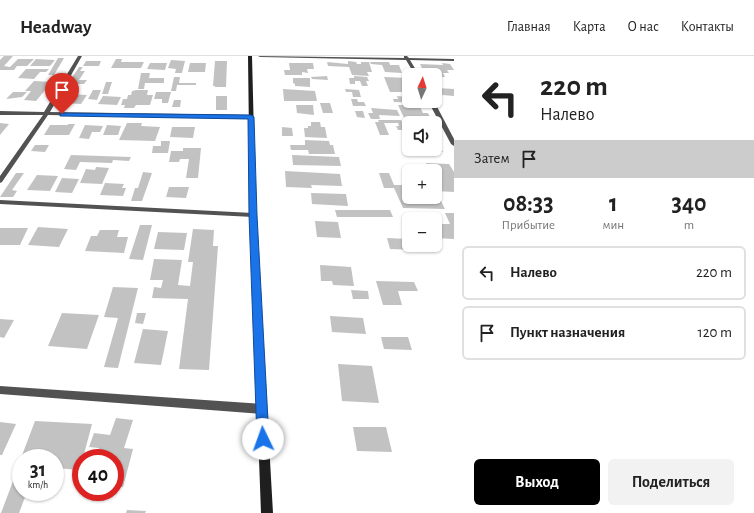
<!DOCTYPE html>
<html lang="ru">
<meta charset="utf-8">
<style>
:root{--surface:#fff;--page:#f2f2f2;--text:#222;--muted:#767676;--line:#e0e0e0;--accent:#000}
body{margin:0;font-family:"Alegreya Sans",sans-serif;background:var(--page);color:var(--text);height:100vh;display:flex;flex-direction:column;font-size:15px;white-space:nowrap}
*{box-sizing:border-box;margin:0}
p{font-size:13px;color:var(--muted)}
.icon{flex:none;width:22px;height:22px;fill:none;stroke:currentColor;stroke-width:2;stroke-linecap:round;stroke-linejoin:round}
.map{position:relative;flex:1;overflow:hidden}
.drawer{display:flex;flex-direction:column;background:var(--surface);width:300px}
.drawer>*{flex:none}
.hud{background:#fff;color:var(--text);overflow:hidden}
.needle{width:26px;rotate:4deg}
.controls{position:absolute;left:402px;top:12px;display:grid;gap:8px}
.controls a{display:grid;place-items:center;width:40px;height:40px;border-radius:6px;background:var(--surface);box-shadow:0 1px 3px #0004;font-size:20px}
.speed{position:absolute;left:12px;top:393px;display:flex;gap:8px;font-size:20px;font-weight:700;text-align:center}
.speed>*{display:grid;place-content:center;width:52px;height:52px;border-radius:50%;background:var(--surface);box-shadow:0 1px 3px #0004;line-height:1}
.speed small{font-size:10px;font-weight:400}
.speed .limit{border:6px solid #d22;background:#fff;color:#111}
.pin{position:absolute;display:grid;place-items:center;width:34px;height:34px;color:#fff;margin:-41px -17px;border-radius:50% 50% 50% 0;rotate:-45deg;box-shadow:0 0 4px #0007}
.pin .icon{rotate:45deg}
.me{position:absolute;width:44px;margin:-22px;rotate:357deg;stroke-linejoin:round;filter:drop-shadow(0 0 3px #0008)}
.turn{display:flex;align-items:center;gap:14px;height:84px;padding:0 20px;font-size:18px}
.turn .icon{width:52px;height:52px;stroke-width:2.5}
.turn b{display:block;font-size:28px;line-height:34px}
.then{display:flex;align-items:center;height:38px;padding:0 20px;background:#0003;gap:8px;font-size:15px}
.eta{display:flex;justify-content:space-evenly;align-items:center;height:68px;text-align:center}
.eta b{font-size:24px;font-weight:700;line-height:28px}
.action{display:flex;gap:8px;margin-top:auto;padding:8px 20px}
.action a{flex:1;height:46px;border-radius:6px;background:var(--accent);color:#fff;font-size:16px;font-weight:700;line-height:46px;text-align:center}
.action a+a{background:var(--page);color:var(--text)}
ul{padding:0;list-style:none}
li{display:flex;align-items:center;gap:12px;height:54px;margin:0 8px 6px;padding:0 12px;border:2px solid var(--line);border-radius:6px}
li div{flex:1}
li b{display:block;font-size:15px}
li em{font-style:normal}
header{display:flex;align-items:center;gap:24px;box-sizing:border-box;height:56px;padding:0 20px;background:var(--surface);border-bottom:1px solid var(--line)}
header strong{font-size:19px}
nav{display:flex;gap:22px;margin-inline-start:auto;font-size:14px}
main{display:flex;flex:1;min-height:0}
.map>svg:first-child{display:block}
.building{fill:#c2c2c2}
.lines{fill:none;stroke-linecap:round;stroke-linejoin:round}
.street{fill:#525252;fill-rule:evenodd}
.secondary{fill:#1f1f1f;fill-rule:evenodd}
.route{fill:#1a73e8;stroke:#114b97}
</style>
<header>
<strong>Headway</strong>
<nav><a>Главная</a><a>Карта</a><a>О нас</a><a>Контакты</a></nav>
</header>
<main>
<div class="map">
<svg width="454" height="457" viewBox="0 0 454 457">
<rect width="100%" height="100%" fill="#fff"/>
<!-- building -->
<path class="building" d="M4,0H13L4,10L10,11L18,3H34L27,10H17L14,14H0V4Z
M58,2H64L54,19H48Z
M36,3L55,4L50,10H30Z
M116,3H122L121,6H144L141,12H111Z
M171,4L185,5L182,17H175L176,13L168,12Z
M86,5H101L99,10H83Z
M215,5H227L226,31H215V30H213Z
M348,5L356,6L357,8H361V6H369L372,16H367L369,20L352,19L349,11L328,10L327,6L348,8Z
M370,6H389L390,9H399L402,17L385,16L382,9L371,8Z
M150,7H167L165,14L147,13Z
M190,7H206L205,16H188Z
M289,7H313L314,13H307L308,17L302,16V19H285L284,14H290Z
M442,7L450,8L454,14H447L449,17H443L445,21H435V19H430L429,16H419L418,13L423,14L420,8L443,9Z
M79,11H83L80,15H85L79,24H87L84,28H68Z
M26,13H49L46,16H40L34,23L18,22Z
M141,17H150L149,22H164V27H145L144,33H138Z
M327,20L328,24L312,23L311,21Z
M354,20L367,21L369,25H366L368,30H362L360,25H355V28H350L349,22H354Z
M174,21H180L179,27H196V29H177L176,35H171Z
M384,21L409,22V27H404L409,36H390Z
M293,22H310V31L295,30V28L293,27Z
M34,25L52,26L36,45L24,44L31,35H25Z
M106,26H112L108,38H102Z
M438,32L454,33V40L442,39Z
M283,33L315,35L317,45H284Z
M345,33L359,34L361,41H353L352,36H346Z
M93,34H101L97,44L88,43Z
M137,34H148L147,39H153L150,49H136L134,52H124L125,49H121L123,43H127L128,39H131L132,35Z
M13,36H27L22,41L6,43Z
M156,36H171L168,47H162V43H154Z
M68,38L87,39L81,48L62,47Z
M103,40L121,41L117,49L98,48Z
M216,40H227V54H216Z
M397,40L409,41V45H421L422,47L394,46L393,43H398Z
M351,43H357L358,46H364L366,50H353Z
M174,44H181L180,51H172Z
M320,47H330L333,57H323Z
M296,49H313L314,59L297,57Z
M398,49H414L415,51H420L423,57H428L431,64L421,63L423,67H412L410,64H405Z
M371,52L397,54L400,60L379,59L380,63H371L368,57H373Z
M355,55H363L365,62L357,61Z
M378,64H401L403,67H409V74H398L396,70H399L398,67H384L389,79H380L375,66H379Z
M311,66H320L321,71H325L327,82L305,81L304,72H308V70H311Z
M0,67L9,68L0,79Z
M127,67H142L141,70L160,71L155,85L119,84Z
M68,68H75L69,79H44L50,69H68Z
M85,69L103,70L100,76H92L89,83L79,82Z
M107,69L121,70L118,79H103Z
M172,71H195L193,82L170,81Z
M282,71L292,72L293,80H282Z
M435,81L443,96H420L419,93H435Z
M305,84L329,85L330,89H333L335,98H309L308,94H291L290,89H305Z
M161,85H170L168,97H152L153,90H161Z
M35,89H49L45,96L31,95Z
M183,92H201L198,122H186L189,103H180L179,106H169L171,95H183Z
M71,99L131,101L129,105L113,104L112,107L80,106L76,114L64,113Z
M292,99L339,101L341,110L293,109Z
M426,107L449,108L454,116V136L435,135V115H430Z
M96,111L109,112L102,128L80,127L86,113L95,114Z
M285,115L340,118L342,130L311,129L312,132L286,131Z
M143,116L152,117L142,145H131L135,132H138Z
M16,117H24L12,134L17,135L13,141H0Z
M379,117H389L394,129H409V141H431L432,143H440L445,153L403,152L394,132H384Z
M37,119L58,120L50,135L27,134Z
M62,122L79,123L72,137L55,136Z
M105,127L124,128L122,132H126L123,140L100,139Z
M169,131H189L186,142L166,141Z
M311,137L346,138L348,150L312,148Z
M335,154H390L393,161H337Z
M445,157H454V183L435,182V168H450Z
M315,165L338,166L341,182L317,181Z
M140,169H152L143,204L129,203Z
M38,171L68,173L59,191L28,189Z
M0,172H28L20,189H0Z
M193,173L214,174L213,190H218L209,314L179,313L188,243L152,242L154,231L161,232L163,224H150L154,203L182,204L178,229L190,230L193,206H188Z
M100,174H119L117,181H128L124,197L85,195L91,180H97Z
M158,176L187,177L184,194L154,193Z
M387,182L409,183V189H414L415,194L390,193Z
M320,209L351,211L354,230L333,229L332,225H321Z
M376,225L414,226L418,235H398L402,249H383Z
M113,231L138,232L118,312L104,311L118,262L104,261Z
M351,234L368,235L369,243H353Z
M62,257L99,259L87,293L48,290Z
M137,257H146L143,268L135,267Z
M330,260L363,262L366,278L332,276Z
M0,263L14,264L4,282L0,281Z
M143,273L168,275L161,309L134,307Z
M381,281H408L412,294L384,293Z
M338,308L372,310L379,347L342,345Z
M116,362L133,364L124,392L133,393L123,431L115,430V402H96L99,392L89,391L94,377L110,379Z
M35,365L92,368L83,402H81L80,414L55,412V402H21Z
M0,366L16,368L2,399H0Z
M353,371H386L392,396L357,395Z
M21,404V436H27L19,457H1Z
M127,454L146,455L145,457H126Z"/>
<g class="lines">
<!-- street -->
<path class="street" d="M78,0H82L50,56L251,59L254,61L251,63L48,59L2,126L0,127V120L43,59H0V55L44,56Z
M258,0L404,2V0H407L409,2L454,3V5L410,4L419,19H415L406,4L260,1Z
M428,45H434L454,83V90L451,88Z
M0,144L253,157L256,159L253,161L0,148Z
M0,330L262,348L266,350L267,353L266,356L262,358L0,338Z"/>
<!-- secondary -->
<path class="secondary" d="M248,0H252L256,159L273,457H261L250,159Z"/>
</g>
<!-- route -->
<path class="route" d="M60,57L251,59L254,61L257,159L269,383L267,387L263,389L259,387L257,383L249,159L248,63L62,60H60Z"/>
</svg>
<div class="controls">
<a><svg class="needle" viewBox="-14 -14 28 28"><path d="M0-13l5 13h-10z" fill="#e53935"/><path d="M0 13l5-13h-10z" fill="#767676"/></svg></a>
<a><svg class="icon" aria-label="sound" viewBox="0 0 24 24"><path d="M4 9h4l5-4v14l-5-4H4zM17 9q2 3 0 6"/></svg></a>
<a>+</a>
<a>−</a>
</div>
<div class="speed"><div>31<small>km/h</small></div><div class="limit">40</div></div>
<div class="pin" style="left:62px;top:58px;background:#d93025"><svg class="icon" aria-label="arrive" viewBox="0 0 24 24"><path d="M6 21V4h12l-3 4 3 4H6"/></svg></div>
<svg class="me" style="left:263px;top:383px" viewBox="-20 -20 40 40"><circle r="19" fill="#fff"/><path d="M0-13L10 11 0 6-10 11z" fill="#1a73e8"/></svg>
</div>
<section class="drawer">
<div class="hud">
<div class="turn"><svg class="icon" aria-label="left" viewBox="0 0 24 24"><path d="M17 20v-9H6M10 6l-5 5 5 5"/></svg><div><b>220 m</b>Налево</div></div>
<div class="then">Затем<svg class="icon" aria-label="arrive" viewBox="0 0 24 24"><path d="M6 21V4h12l-3 4 3 4H6"/></svg></div>
</div>
<div class="eta">
<div><b>08:33</b><p>Прибытие</p></div>
<div><b>1</b><p>мин</p></div>
<div><b>340</b><p>m</p></div>
</div>
<ul>
<li><svg class="icon" aria-label="left" viewBox="0 0 24 24"><path d="M17 20v-9H6M10 6l-5 5 5 5"/></svg><div><b>Налево</b></div><em>220 m</em></li>
<li><svg class="icon" aria-label="arrive" viewBox="0 0 24 24"><path d="M6 21V4h12l-3 4 3 4H6"/></svg><div><b>Пункт назначения</b></div><em>120 m</em></li>
</ul>
<div class="action"><a>Выход</a><a>Поделиться</a></div>
</section>
</main>
